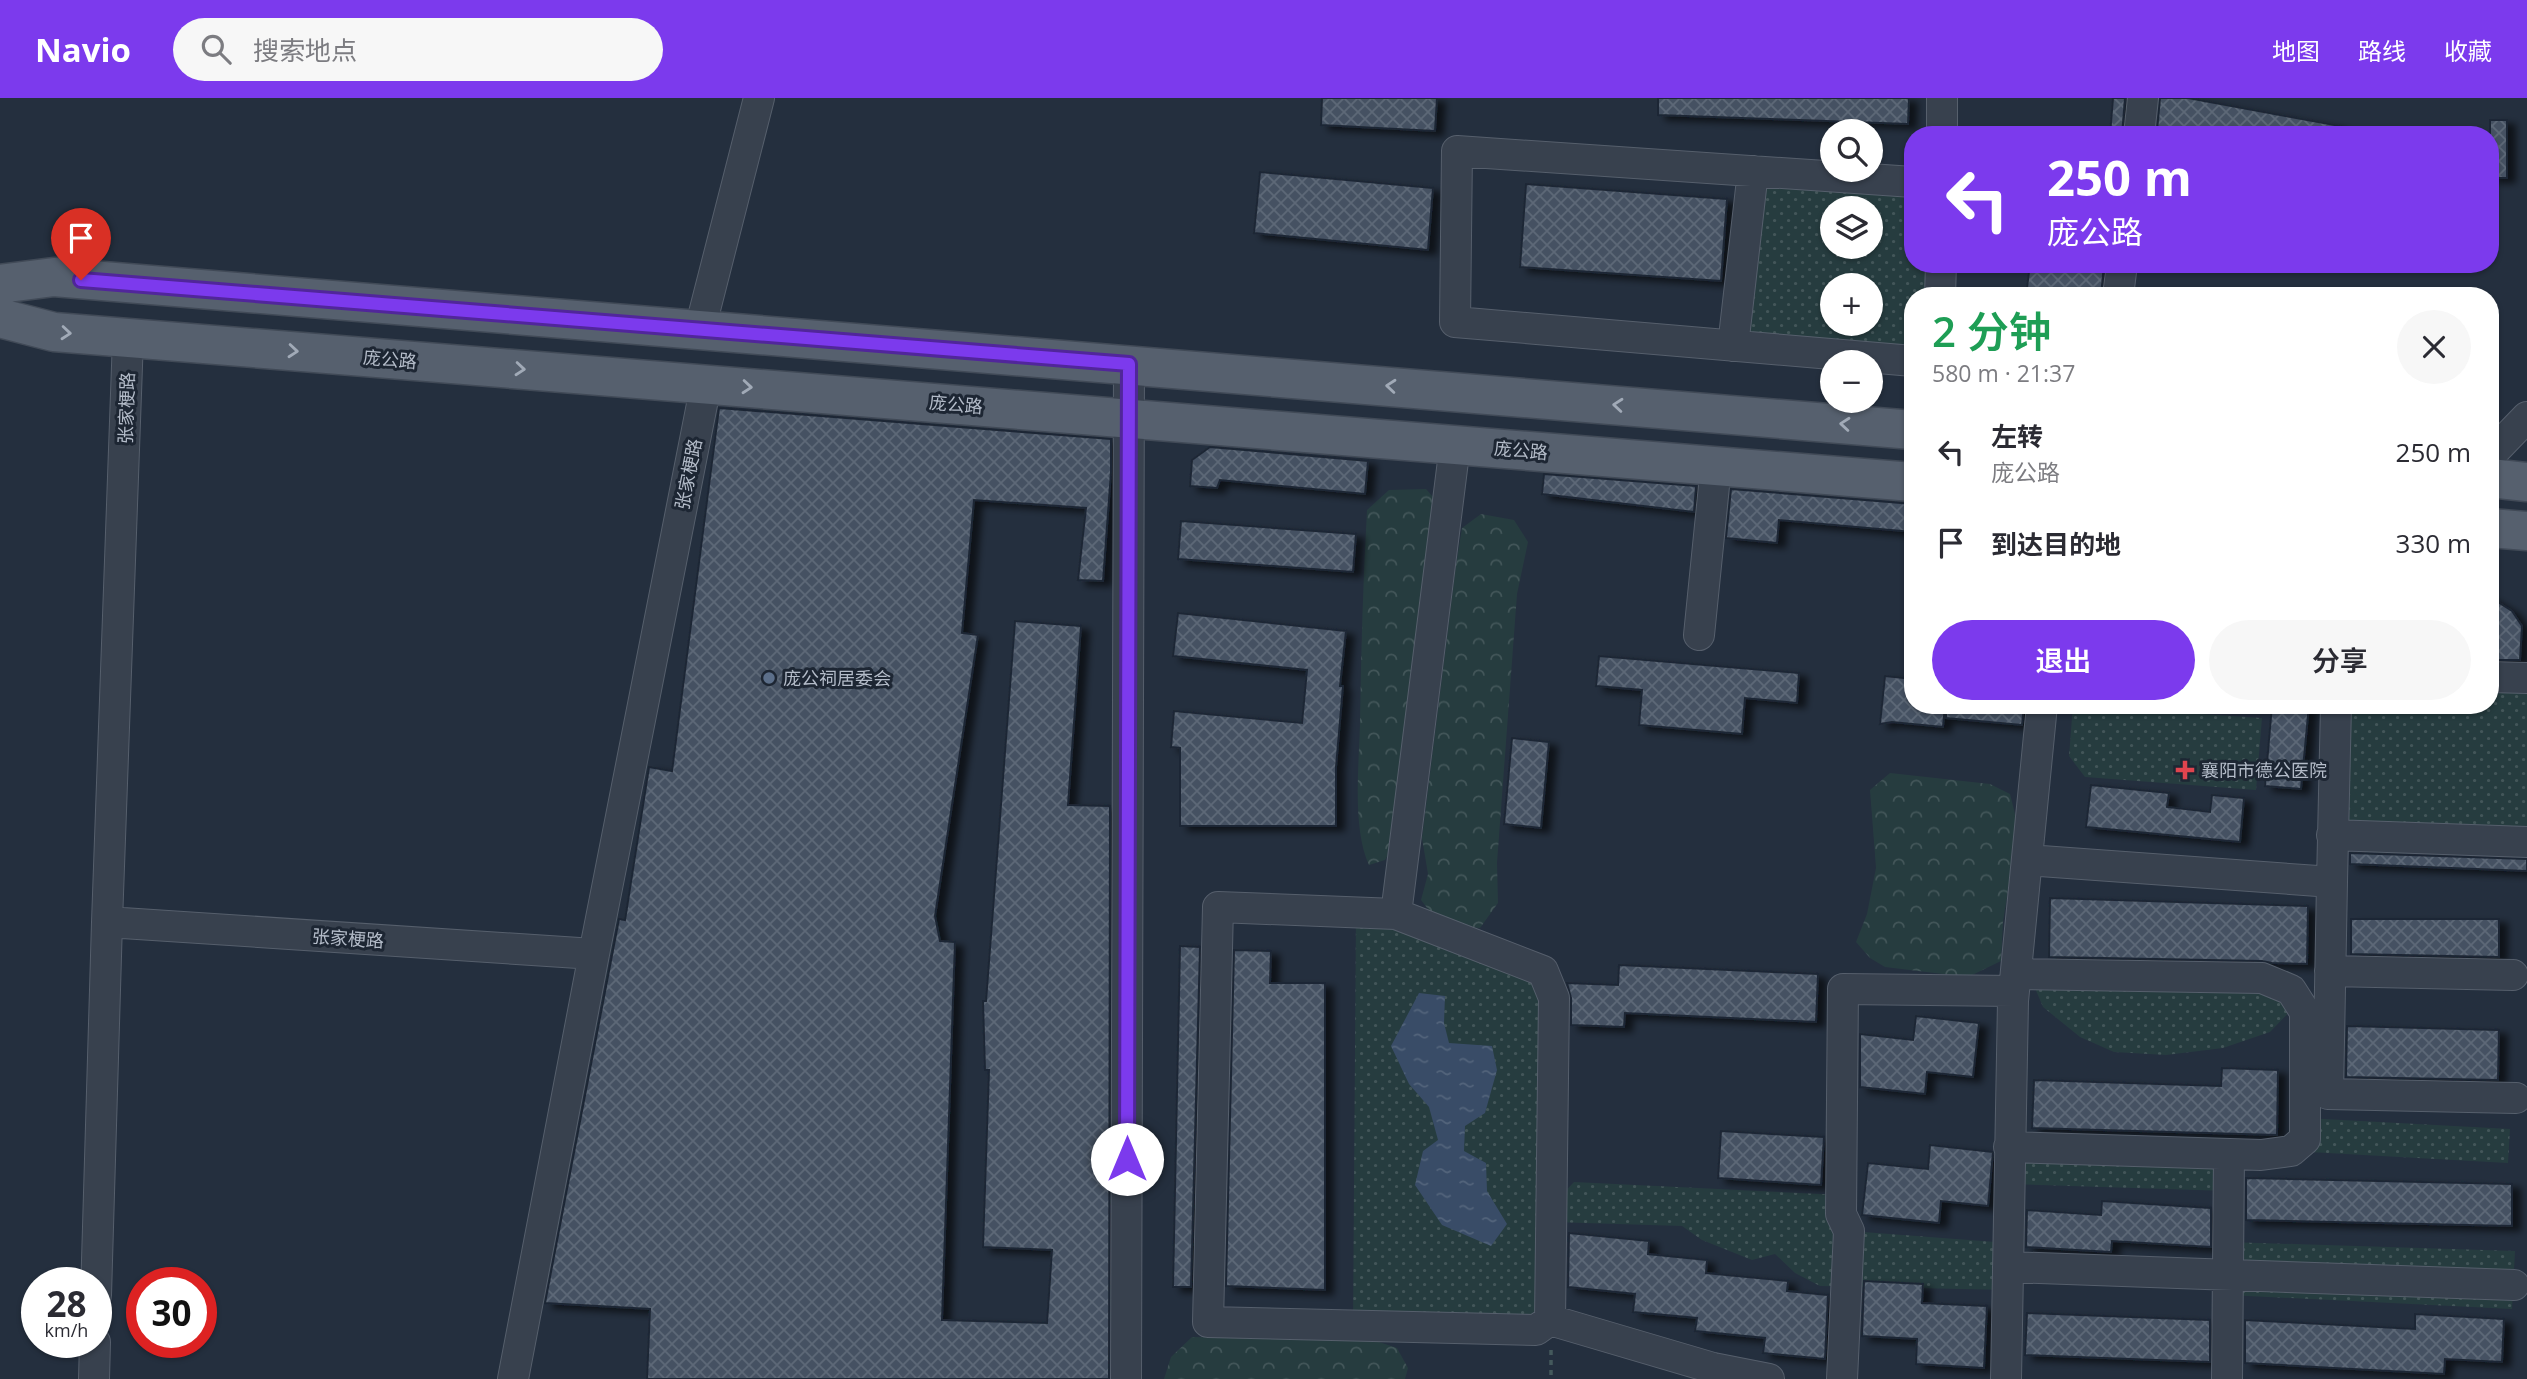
<!DOCTYPE html>
<html lang="zh">
<meta charset="utf-8">
<style>
:root{--surface:#fff;--page:#f7f7f7;--text:#2b2b33;--muted:#7c7c81;--accent:#7c3aed}
body{margin:0;font-family:"Open Sans","Noto Sans SC",sans-serif;background:var(--page);color:var(--text);height:100vh;display:flex;flex-direction:column;font-size:26px;white-space:nowrap}
*{box-sizing:border-box;margin:0}
p{font-size:23px;color:var(--muted)}
.icon{flex:none;width:38px;height:38px;fill:none;stroke:currentColor;stroke-width:2;stroke-linecap:round;stroke-linejoin:round}
.map{position:relative;flex:1;overflow:hidden}
.details{position:absolute;left:1904px;top:189px;width:595px;height:427px;display:flex;flex-direction:column;background:var(--surface);border-radius:28px;box-shadow:0 2px 5px #0004}
.details>*{flex:none}
.guide{position:absolute;left:1904px;top:28px;width:595px;height:147px;border-radius:28px;box-shadow:0 2px 5px #0004;background:#7c3aed;color:#fff;overflow:hidden}
.fabs{position:absolute;left:1820px;top:21px;display:grid;gap:14px}
.fabs a{display:grid;place-items:center;width:63px;height:63px;border-radius:50%;background:var(--surface);box-shadow:0 2px 5px #0004;font-size:35px}
.speed{position:absolute;left:21px;top:1169px;display:flex;gap:14px;font-size:35px;font-weight:700;text-align:center}
.speed>*{display:grid;place-content:center;width:91px;height:91px;border-radius:50%;background:var(--surface);box-shadow:0 2px 5px #0004;line-height:1}
.speed small{font-size:18px;font-weight:400}
.speed .limit{border:10px solid #d22;background:#fff;color:#111}
.pin{position:absolute;display:grid;place-items:center;width:60px;height:60px;color:#fff;margin:-72px -30px;border-radius:50% 50% 50% 0;rotate:-45deg;box-shadow:0 0 7px #0007}
.pin .icon{rotate:45deg}
.me{position:absolute;width:77px;margin:-38px;rotate:0deg;stroke-linejoin:round;filter:drop-shadow(0 0 5px #0008)}
.turn{display:flex;align-items:center;gap:24px;height:147px;padding:0 28px;font-size:32px}
.turn .icon{width:91px;height:91px;stroke-width:2.5}
.turn b{display:block;font-size:49px;line-height:60px}
.round{display:grid;place-items:center;flex:none;width:74px;height:74px;border-radius:37px;background:var(--page)}
.headline{display:flex;align-items:center;justify-content:space-between;height:119px;padding:0 28px}
h1{font-size:42px;font-weight:600;line-height:52px;color:#1e9e55}
.button{display:flex;gap:14px;margin-top:auto;padding:14px 28px}
.button a{flex:1;height:80px;border-radius:42px;background:var(--accent);color:#fff;font-size:28px;font-weight:600;line-height:80px;text-align:center}
.button a+a{background:var(--page);color:var(--text)}
ul{padding:0;list-style:none}
li{display:flex;align-items:center;gap:21px;height:91px;padding:0 28px}
li div{flex:1}
li b{display:block;font-size:26px}
li em{font-style:normal}
header{display:flex;align-items:center;gap:42px;box-sizing:border-box;height:98px;padding:0 35px;background:var(--accent);color:#fff}
header strong{font-size:33px}
nav{display:flex;gap:38px;margin-inline-start:auto;font-size:24px}
.search{width:490px;height:63px;background:var(--page);display:flex;align-items:center;gap:18px;box-sizing:border-box;padding:0 24px;border-radius:38px;color:var(--muted);font-size:26px}
.map>svg:first-child{display:block}
.forest{fill:url(#forest-crowns)}
.park{fill:url(#park-dots);fill-rule:evenodd}
.water{fill:url(#water-ripples)}
.building{fill:url(#building-cross-hatch);stroke:#1f2835;stroke-width:2;filter:url(#shadow)}
.lines{fill:none;stroke-linecap:round;stroke-linejoin:round}
.minor-casing{stroke:#565f6c;stroke-width:32}
.major-casing{stroke:#414a57;stroke-width:41}
.path{stroke:#44595c;stroke-width:3.5;stroke-dasharray:5 5;stroke-linecap:butt}
.minor{stroke:#38414e;stroke-width:30}
.major{stroke:#56606e;stroke-width:38}
.oneway{stroke:#a1aab7}
.route-casing{stroke:#51269a;stroke-width:18}
.route{stroke:#7c3aed;stroke-width:12}
.service-dot{fill:#5c6f8a;stroke:#1d2633;stroke-width:2.5}
.health-dot{fill:#e0444e;stroke:#1d2633;stroke-width:2.5}
.labels{text-anchor:middle;dominant-baseline:central;stroke-width:6;stroke-linejoin:round;paint-order:stroke}
.street-label{font-size:18px;fill:#b4bcc9;stroke:#1d2633}
.poi-label{font-size:18px;fill:#b4bcc9;stroke:#1d2633;text-anchor:start}
</style>
<header>
<strong>Navio</strong>
<div class="search"><svg class="icon" aria-label="search" viewBox="0 0 24 24"><circle cx="10" cy="10" r="6"/><path d="M15 15l6 6"/></svg>搜索地点</div>
<nav><a>地图</a><a>路线</a><a>收藏</a></nav>
</header>
<div class="map">
<svg width="2527" height="1281" viewBox="0 0 2527 1281">
<defs>
<pattern id="forest-crowns" width="20" height="18" patternUnits="userSpaceOnUse" patternTransform="scale(1.75)"><rect width="20" height="18" fill="#263c3f"/><path d="M2 6a3 3 0 1 1 6 0M12 15a3 3 0 1 1 6 0" fill="none" stroke="#435659"/></pattern>
<pattern id="park-dots" width="8" height="8" patternUnits="userSpaceOnUse" patternTransform="scale(1.75)"><rect width="8" height="8" fill="#263c3f"/><path d="M2 2h.1M6 6h.1" fill="none" stroke="#435659" stroke-width="1.8" stroke-linecap="round"/></pattern>
<pattern id="water-ripples" width="26" height="14" patternUnits="userSpaceOnUse" patternTransform="scale(1.75)"><rect width="26" height="14" fill="#394c67"/><path d="M2 4q2-2 4 0t4 0M15 11q2-2 4 0t4 0" fill="none" stroke="#53647b"/></pattern>
<pattern id="building-cross-hatch" width="8" height="8" patternUnits="userSpaceOnUse" patternTransform="scale(1.75)"><rect width="8" height="8" fill="#455162"/><path d="M0 0l8 8M0 8l8-8" fill="none" stroke="#5d6877"/></pattern>
<filter id="shadow"><feDropShadow dx="8" dy="4.5" stdDeviation="3.5" flood-color="#0009"/></filter>
</defs>
<rect width="100%" height="100%" fill="#242f3e"/>
<!-- forest -->
<path class="forest" d="M1426,391L1440,407L1400,737L1385,762L1369,767C1352,730 1359,667 1360,625C1361,554 1363,483 1367,412L1389,392Z
M1481,416L1514,422L1528,444L1517,496L1497,765L1498,805L1480,830L1440,827L1421,802L1428,776L1422,740L1456,467L1462,430Z
M1890,675L1990,686L2010,696L2018,728L2003,824L2001,863L1968,879L1885,869L1870,860L1856,844L1867,816L1876,770L1870,692Z
M1192,1239L1373,1242L1397,1250L1408,1270L1405,1281H1164L1171,1259Z"/>
<!-- park -->
<path class="park" d="M1753,73L1913,84V166H1941L1940,198H1913V263L1733,248ZM1832,110H1871V149H1832ZM1832,187H1871V226H1832Z
M2490,579L2527,580V744L2332,737L2336,607H2490Z
M2073,607H2157V613L2262,620L2256,692L2085,679L2069,658Z
M1356,815L1543,873L1552,1107L1574,1084L1842,1097L1850,1133L2009,1145L2008,1192L1820,1188L1795,1175L1775,1156L1752,1162L1702,1142L1682,1128L1552,1124L1550,1222L1353,1228Z
M2029,876L2262,880L2299,904L2270,934L2223,950L2166,957L2114,954L2080,939L2043,909Z
M2305,1020L2510,1031L2508,1065L2291,1053Z
M2009,1049L2229,1057L2228,1093L2009,1086Z
M2228,1144L2515,1153L2512,1211L2228,1197Z"/>
<!-- water -->
<path class="water" d="M1419,895L1445,898L1444,925L1449,945L1492,948L1497,972L1485,1015L1465,1028L1464,1053L1486,1065L1487,1093L1507,1126L1491,1148L1442,1127L1415,1087L1423,1053L1438,1042L1429,1009L1409,986L1391,948Z"/>
<!-- building -->
<path class="building" d="M1322,0H1437L1435,33L1321,27Z
M1658,0H1909L1908,26L1658,17Z
M2113,0H2125L2122,37H2110Z
M2160,0H2188L2340,28L2339,37H2178L2157,33Z
M2490,22H2507V80H2490Z
M1260,74L1433,90L1428,152L1254,135Z
M1526,86L1727,101L1721,183L1520,169Z
M2030,166H2104L2101,198H2026Z
M719,310L1111,341V374L1103,483L1078,482L1086,410L974,402L962,535L978,537L935,818L940,843L955,844L942,1222L1047,1225L1052,1152L983,1149L989,972H985L983,903H986L1015,523L1081,528L1068,707L1110,708L1109,1281H647L650,1211L545,1205L619,821L625,822L649,669L672,673Z
M1210,349L1368,363L1365,396L1220,382L1217,390L1190,388L1192,362Z
M1544,376L1696,388L1694,414L1542,396Z
M1731,391L1913,406V434L1779,422L1777,445L1726,440Z
M1181,423L1356,436L1353,474L1178,461Z
M2490,499L2512,513L2522,528L2520,562H2490Z
M1178,515L1346,533L1340,588H1343L1336,669V728H1180V650L1171,649L1174,613L1302,625L1307,572L1173,558Z
M1599,558L1799,575L1797,605L1745,600L1742,636L1639,627L1642,592L1596,588Z
M1885,578L1913,581V607H1945L1943,629L1892,624L1880,626Z
M1946,607H2024L2022,627L1946,620Z
M2272,607H2309L2301,691L2265,688Z
M1512,640L1549,644L1541,730L1504,726Z
M2091,687L2169,695L2167,709L2210,714L2212,697L2244,700L2240,744L2086,729Z
M2350,755L2527,761V773L2350,766Z
M2050,800L2308,808L2307,866L2272,865L2262,863L2049,859Z
M2351,821H2499V859L2351,856Z
M1180,848L1200,849L1191,1189H1173Z
M1234,852L1271,853L1270,885H1325V1192L1226,1188Z
M1619,867L1818,876L1816,924L1625,915L1624,929L1571,927V900L1567,885L1618,887Z
M1916,918L1979,925L1973,979L1927,974L1925,996L1860,989V936L1913,942Z
M2347,928L2499,932L2498,982L2346,979Z
M2222,970L2278,972L2277,1037L2032,1030L2034,982L2221,988Z
M1721,1033L1824,1039L1821,1087L1718,1080Z
M1930,1047L1993,1054L1988,1108L1941,1103L1939,1125L1862,1117L1868,1065L1928,1071Z
M2246,1080L2512,1086V1128L2246,1122Z
M2102,1103L2211,1110V1149L2112,1143L2111,1154L2026,1149L2027,1112L2101,1117Z
M1569,1135L1649,1143L1648,1156L1707,1162L1706,1175L1788,1183L1787,1193L1828,1197L1825,1261L1763,1255L1765,1240L1695,1233L1697,1220L1633,1214L1635,1196L1568,1189Z
M1864,1183L1923,1186L1922,1205L1987,1208L1984,1270L1916,1266L1917,1241L1862,1238Z
M2027,1215L2210,1222V1264L2025,1257Z
M2415,1216L2504,1221L2502,1264L2445,1261L2444,1276L2245,1265V1222L2415,1231Z"/>
<g class="lines">
<defs>
<path id="minor" d="M1942,37V0
M2139,37L2143,0
M1913,84L1457,53L1455,224L1913,263
M1940,198L1941,166
M2118,198L2122,166
M700,231L759,0
M128,240L107,824L594,856L706,286
M1733,248L1753,73
M2490,354L2495,352L2527,319
M1699,537L1716,368
M2490,579L2527,580
M2332,737L2527,744
M2027,762L2332,784L2336,607
M2332,784L2328,996L2516,1000
M1218,809L1396,816L1543,873L1554,900L1550,1222L1536,1232L1208,1224Z
M1396,816L1455,347
M2330,873L2513,877
M2009,1049L2261,1057L2291,1053L2305,1041V914L2291,892L2262,880L2016,876
M2008,1169L2514,1187
M96,1197L107,824
M1550,1222L1713,1270L1769,1281
M94,1281L95,1244
M513,1281L594,856
M1126,1281L1129,266
M1842,1281L1849,1133L1841,1116L1843,891L2014,893
M2006,1281L2013,903L2042,607
M2227,1281L2229,1057"/>
<path id="major" d="M0,186L54,179L1913,332
M0,220L54,234L1913,384
M2490,380L2527,384
M2490,430L2527,433"/>
</defs>
<!-- minor casing -->
<use href="#minor" class="minor-casing"/>
<!-- major casing -->
<use href="#major" class="major-casing"/>
<!-- path -->
<path class="path" d="M1551,1252V1281"/>
<!-- minor -->
<use href="#minor" class="minor"/>
<!-- major -->
<use href="#major" class="major"/>
</g>
<!-- one-way arrows -->
<defs><path id="oneway-chevron" d="M-2-3.5L2.5 0L-2 3.5" fill="none" stroke-width="1.6" stroke-linecap="round" stroke-linejoin="round" transform="scale(1.75)"/></defs>
<g class="oneway">
<use href="#oneway-chevron" transform="translate(66 235) rotate(5)"/>
<use href="#oneway-chevron" transform="translate(293 253) rotate(5)"/>
<use href="#oneway-chevron" transform="translate(520 271) rotate(5)"/>
<use href="#oneway-chevron" transform="translate(1391 288) rotate(-175)"/>
<use href="#oneway-chevron" transform="translate(747 289) rotate(5)"/>
<use href="#oneway-chevron" transform="translate(1618 307) rotate(-175)"/>
<use href="#oneway-chevron" transform="translate(1845 326) rotate(-175)"/>
</g>
<g class="lines">
<defs>
<path id="route" d="M81,182L1129,266L1127,1061"/>
</defs>
<!-- route casing -->
<use href="#route" class="route-casing"/>
<!-- route -->
<use href="#route" class="route"/>
</g>
<!-- markers -->
<circle class="service-dot" cx="769" cy="580" r="7"/>
<path class="health-dot" d="M2181.5 661.5h7v7h7v7h-7v7h-7v-7h-7v-7h7z"/>
<g class="labels">
<!-- street labels -->
<g class="street-label">
<text transform="translate(390 261) rotate(5)">庞公路</text>
<text transform="translate(956 306) rotate(5)">庞公路</text>
<text transform="translate(126 310) rotate(-88)">张家梗路</text>
<text transform="translate(1521 352) rotate(5)">庞公路</text>
<text transform="translate(688 376) rotate(-79)">张家梗路</text>
<text transform="translate(348 840) rotate(4)">张家梗路</text>
</g>
<!-- poi labels -->
<g class="poi-label">
<text x="783" y="580">庞公祠居委会</text>
<text x="2201" y="672">襄阳市德公医院</text>
</g>
</g>
</svg>
<div class="fabs">
<a><svg class="icon" aria-label="search" viewBox="0 0 24 24"><circle cx="10" cy="10" r="6"/><path d="M15 15l6 6"/></svg></a>
<a><svg class="icon" aria-label="layers" viewBox="0 0 24 24"><path d="M12 4l9 5-9 5-9-5zM3 14l9 5 9-5"/></svg></a>
<a>+</a>
<a>−</a>
</div>
<div class="speed"><div>28<small>km/h</small></div><div class="limit">30</div></div>
<div class="pin" style="left:81px;top:182px;background:#d93025"><svg class="icon" aria-label="arrive" viewBox="0 0 24 24"><path d="M6 21V4h12l-3 4 3 4H6"/></svg></div>
<svg class="me" style="left:1127px;top:1061px" viewBox="-20 -20 40 40"><circle r="19" fill="#fff"/><path d="M0-13L10 11 0 6-10 11z" fill="#7c3aed"/></svg>
<div class="guide">
<div class="turn"><svg class="icon" aria-label="left" viewBox="0 0 24 24"><path d="M17 20v-9H6M10 6l-5 5 5 5"/></svg><div><b>250 m</b>庞公路</div></div>
</div>
<section class="details">
<div class="headline"><div><h1>2 分钟</h1><p>580 m · 21:37</p></div><a class="round"><svg class="icon" aria-label="close" viewBox="0 0 24 24"><path d="M6 6l12 12M18 6L6 18"/></svg></a></div>
<ul>
<li><svg class="icon" aria-label="left" viewBox="0 0 24 24"><path d="M17 20v-9H6M10 6l-5 5 5 5"/></svg><div><b>左转</b><p>庞公路</p></div><em>250 m</em></li>
<li><svg class="icon" aria-label="arrive" viewBox="0 0 24 24"><path d="M6 21V4h12l-3 4 3 4H6"/></svg><div><b>到达目的地</b></div><em>330 m</em></li>
</ul>
<div class="button"><a>退出</a><a>分享</a></div>
</section>
</div>
